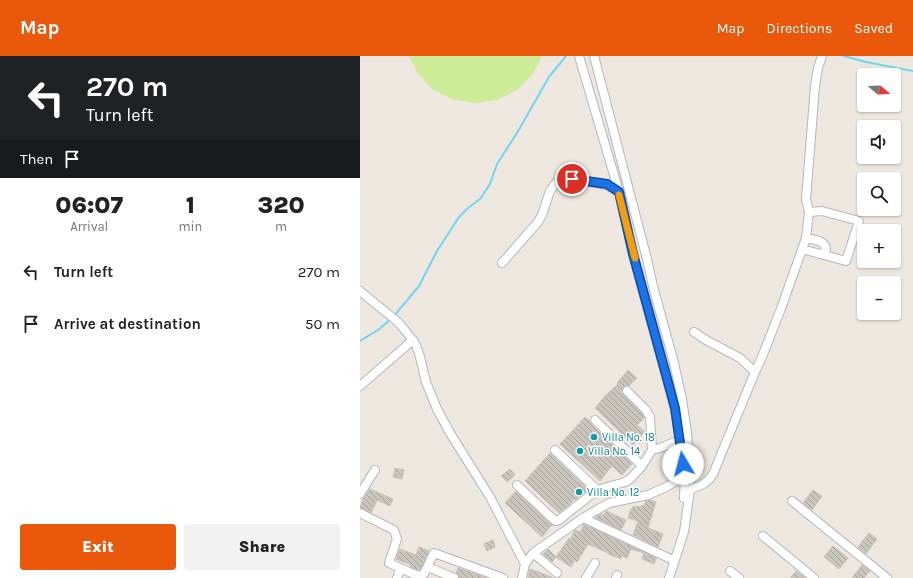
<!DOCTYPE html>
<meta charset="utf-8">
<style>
:root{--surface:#fff;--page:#f2f2f2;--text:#222;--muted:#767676;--accent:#ea580c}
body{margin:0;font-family:Karla,sans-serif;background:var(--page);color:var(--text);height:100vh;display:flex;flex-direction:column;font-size:15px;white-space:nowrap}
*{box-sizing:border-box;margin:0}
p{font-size:13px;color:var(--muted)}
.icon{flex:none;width:22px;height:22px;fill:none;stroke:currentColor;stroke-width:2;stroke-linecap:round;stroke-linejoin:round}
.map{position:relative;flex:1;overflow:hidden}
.sheet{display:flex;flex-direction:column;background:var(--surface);width:360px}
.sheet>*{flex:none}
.hud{background:#202124;color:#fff;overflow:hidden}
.needle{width:26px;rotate:109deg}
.fabs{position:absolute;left:497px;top:12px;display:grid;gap:8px}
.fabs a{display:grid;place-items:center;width:44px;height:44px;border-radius:4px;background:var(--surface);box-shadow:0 1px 3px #0004;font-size:20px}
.pin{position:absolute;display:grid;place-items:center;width:34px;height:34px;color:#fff;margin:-17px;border:2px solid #fff;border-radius:50%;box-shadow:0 1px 4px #0007}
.me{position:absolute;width:44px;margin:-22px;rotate:352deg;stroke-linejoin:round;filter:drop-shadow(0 0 3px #0008)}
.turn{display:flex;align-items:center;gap:14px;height:84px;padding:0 20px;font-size:18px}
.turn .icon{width:52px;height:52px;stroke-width:2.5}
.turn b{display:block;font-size:28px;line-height:34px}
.then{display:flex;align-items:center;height:38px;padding:0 20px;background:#0003;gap:8px;font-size:15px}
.eta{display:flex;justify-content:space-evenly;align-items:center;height:68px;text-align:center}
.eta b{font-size:24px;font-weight:800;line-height:28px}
.primary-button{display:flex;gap:8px;margin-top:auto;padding:8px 20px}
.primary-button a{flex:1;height:46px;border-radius:4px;background:var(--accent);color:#fff;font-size:16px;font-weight:800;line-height:46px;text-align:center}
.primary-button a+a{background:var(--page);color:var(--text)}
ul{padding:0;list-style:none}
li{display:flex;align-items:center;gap:12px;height:52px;padding:0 20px}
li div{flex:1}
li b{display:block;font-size:15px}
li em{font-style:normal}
header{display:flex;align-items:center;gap:24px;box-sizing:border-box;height:56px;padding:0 20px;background:var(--accent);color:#fff}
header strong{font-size:19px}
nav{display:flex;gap:22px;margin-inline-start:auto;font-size:14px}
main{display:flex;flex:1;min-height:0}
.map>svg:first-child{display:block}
.pitch{fill:#ccec97}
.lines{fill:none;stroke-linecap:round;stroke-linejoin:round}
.stream{stroke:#72d5f0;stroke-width:2}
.building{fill:url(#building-back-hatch);stroke:#cac3b8}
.minor-casing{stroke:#b3b6c0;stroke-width:10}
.minor{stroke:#fff;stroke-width:8}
.route-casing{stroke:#114b97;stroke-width:10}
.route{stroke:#1a73e8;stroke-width:7}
.slow{stroke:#f59e0b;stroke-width:7}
.culture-dot{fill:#0f9aa8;stroke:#fff;stroke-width:1.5}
.labels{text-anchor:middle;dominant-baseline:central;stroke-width:3;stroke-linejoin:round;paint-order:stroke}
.culture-label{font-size:11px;fill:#0d838f;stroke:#fff;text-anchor:start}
</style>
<header>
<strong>Map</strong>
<nav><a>Map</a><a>Directions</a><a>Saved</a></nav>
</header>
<main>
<section class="sheet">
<div class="hud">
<div class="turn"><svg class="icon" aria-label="left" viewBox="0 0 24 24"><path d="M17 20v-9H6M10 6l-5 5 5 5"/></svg><div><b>270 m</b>Turn left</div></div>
<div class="then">Then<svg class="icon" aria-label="arrive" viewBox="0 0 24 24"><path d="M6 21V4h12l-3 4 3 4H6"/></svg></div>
</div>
<div class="eta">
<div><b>06:07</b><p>Arrival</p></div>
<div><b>1</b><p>min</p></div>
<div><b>320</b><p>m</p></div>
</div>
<ul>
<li><svg class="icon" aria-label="left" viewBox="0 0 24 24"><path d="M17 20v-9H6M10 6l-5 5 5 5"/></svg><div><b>Turn left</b></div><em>270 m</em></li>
<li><svg class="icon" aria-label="arrive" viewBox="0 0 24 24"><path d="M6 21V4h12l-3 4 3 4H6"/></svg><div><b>Arrive at destination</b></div><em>50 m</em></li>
</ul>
<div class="primary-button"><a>Exit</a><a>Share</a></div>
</section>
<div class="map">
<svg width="553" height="522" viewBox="0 0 553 522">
<defs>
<pattern id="building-back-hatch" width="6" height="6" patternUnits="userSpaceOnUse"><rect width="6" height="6" fill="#cac5bd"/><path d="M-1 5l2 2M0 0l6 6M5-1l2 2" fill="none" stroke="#a4a09a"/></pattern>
</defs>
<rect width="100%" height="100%" fill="#eee7df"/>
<!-- pitch -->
<path class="pitch" d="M49,0H182L173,18L157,34L137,44L115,47L92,43L72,33L57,16Z"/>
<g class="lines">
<!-- stream -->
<path class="stream" d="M484,0L506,6L553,15
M34,260L59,230L77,195L99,161L108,152L120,143L130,128L137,108L157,77L189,21L206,0
M0,285L18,274L31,263"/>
</g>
<!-- building -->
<path class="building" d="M268,314L277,322L269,330H266L263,331L262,334V337L282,357L284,362L277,369L285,376L273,389L235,352L246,339L258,328L257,327Z
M225,361L230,365L231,368L272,408L262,419L252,410L240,425L200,388Z
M190,397L228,433L215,444L214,443L210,448L199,457L165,425Z
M35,412L44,414L42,423L33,421Z
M150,413L155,419L147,426L141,420Z
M10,433L33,443L30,450L17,444L11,457L0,452L3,443Z
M453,434L462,440L452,454L443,447Z
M156,435L192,469L182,481L145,447Z
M290,444L296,446L288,472L303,478L298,491L273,479L278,465L268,462L271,453H272L273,450L276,451L277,450L280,451L282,449L284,450L286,445Z
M246,455L266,464L261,474L236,462L237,460L242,458L244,459Z
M224,468L296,502L294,508L282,503L284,497L271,493L267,502L262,500L261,503L248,498V497L228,488L217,506L215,504L211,511L196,501L209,482L210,484L215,474L220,476Z
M509,477L517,483L506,498L498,491Z
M133,484L135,491L127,495L124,488Z
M473,490L488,502L479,513L464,501Z
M59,491L69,495L60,514H58L50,511L51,509L36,503L40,493L56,499Z
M188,493L196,501L192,506L183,498Z
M502,509L510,515L504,522H492Z
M98,512L127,522H99V519L96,517Z
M170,513L192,521V522H168Z
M436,515L445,522H430Z"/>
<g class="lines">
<defs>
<path id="minor" d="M219,0L259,136L273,198L315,352L325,420L324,442
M234,0L287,203L293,230L314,307L322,343L327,377L330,424
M446,182C454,184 465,184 466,193L464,197L460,198
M442,193L486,205L499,165L462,155L449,156
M142,207L178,166L182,159L190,135L196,127L203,123H212L247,129L259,136
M0,235L38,266L48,278L56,289L60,301L66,326L77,353L90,377L130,441L165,508
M334,276L346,284L380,302L395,316
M0,330L53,284
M235,364L282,410
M195,394L237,434
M292,394L303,391L319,384
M157,429L193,463L196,465L199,464L237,434L265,426L270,423L282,410L292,394L290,361L286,354L267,335
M0,438L15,414
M432,445L527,522
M0,457L34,474L37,483L29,507L58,520L64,518L74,497L143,522
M223,462L313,504
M403,480L454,522
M173,497L197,517
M68,511L94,522
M370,515L379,522
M37,522L41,512
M162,522L165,508L173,497L223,462L249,447L288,439L306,431L325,420
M226,522L235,507
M256,522L257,519
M309,522L324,476L330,433C340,430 348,427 353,418L395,316L402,301L422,250L446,182L449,156L446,143L455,30L458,12L462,0"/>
</defs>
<!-- minor casing -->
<use href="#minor" class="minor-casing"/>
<!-- minor -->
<use href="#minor" class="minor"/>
</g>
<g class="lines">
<defs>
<path id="route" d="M212,123L247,128L259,136L273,198L315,352L323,408"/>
</defs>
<!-- route casing -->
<use href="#route" class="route-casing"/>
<!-- route -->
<use href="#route" class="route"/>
<!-- slow -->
<path class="slow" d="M259,139L275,202"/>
</g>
<!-- markers -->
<g class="culture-dot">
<circle cx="234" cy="381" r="4"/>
<circle cx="220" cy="395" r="4"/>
<circle cx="219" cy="436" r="4"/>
</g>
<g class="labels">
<!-- culture labels -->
<g class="culture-label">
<text x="242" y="381">Villa No. 18</text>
<text x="228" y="395">Villa No. 14</text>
<text x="227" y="436">Villa No. 12</text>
</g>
</g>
</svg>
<div class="fabs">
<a><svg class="needle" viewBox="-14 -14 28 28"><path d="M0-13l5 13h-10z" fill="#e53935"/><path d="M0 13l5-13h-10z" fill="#767676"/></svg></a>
<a><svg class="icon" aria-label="sound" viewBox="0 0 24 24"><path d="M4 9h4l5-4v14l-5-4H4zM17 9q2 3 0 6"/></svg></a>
<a><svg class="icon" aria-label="search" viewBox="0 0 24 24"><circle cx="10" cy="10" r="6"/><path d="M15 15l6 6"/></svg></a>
<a>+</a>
<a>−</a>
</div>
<div class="pin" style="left:212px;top:123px;background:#d93025"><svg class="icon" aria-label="arrive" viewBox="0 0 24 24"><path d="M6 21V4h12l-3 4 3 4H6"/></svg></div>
<svg class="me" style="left:323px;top:408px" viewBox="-20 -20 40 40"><circle r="19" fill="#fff"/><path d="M0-13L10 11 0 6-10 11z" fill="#1a73e8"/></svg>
</div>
</main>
